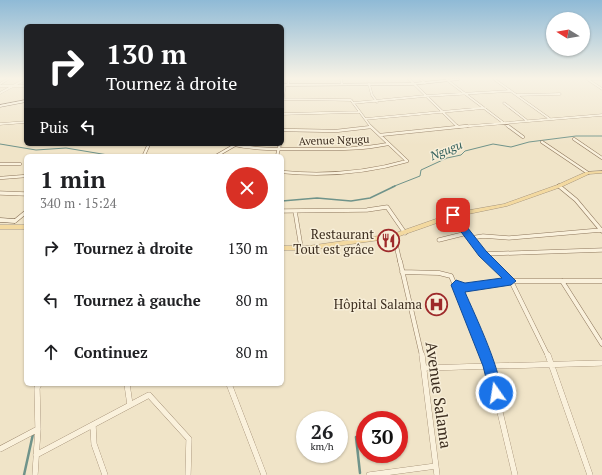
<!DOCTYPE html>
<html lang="fr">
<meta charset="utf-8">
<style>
:root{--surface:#fff;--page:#f2f2f2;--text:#202124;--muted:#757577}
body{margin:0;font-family:"PT Serif",serif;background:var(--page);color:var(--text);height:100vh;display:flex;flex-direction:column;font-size:15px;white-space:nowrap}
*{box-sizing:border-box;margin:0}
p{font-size:13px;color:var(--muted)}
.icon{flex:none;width:22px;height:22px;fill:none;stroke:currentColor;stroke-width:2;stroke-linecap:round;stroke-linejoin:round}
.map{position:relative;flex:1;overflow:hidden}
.sheet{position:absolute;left:24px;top:154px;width:260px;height:232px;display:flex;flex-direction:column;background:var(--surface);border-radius:6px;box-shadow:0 1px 3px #0004}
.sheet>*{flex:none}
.top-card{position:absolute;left:24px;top:24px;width:260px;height:122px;border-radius:6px;box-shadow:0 1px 3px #0004;background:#202124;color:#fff;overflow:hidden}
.needle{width:26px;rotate:281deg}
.tools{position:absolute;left:546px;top:12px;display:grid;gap:8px}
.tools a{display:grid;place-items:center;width:44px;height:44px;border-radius:50%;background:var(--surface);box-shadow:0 1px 3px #0004;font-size:20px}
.speed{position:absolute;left:296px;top:411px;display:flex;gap:8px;font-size:20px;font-weight:700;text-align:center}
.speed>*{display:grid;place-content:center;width:52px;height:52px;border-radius:50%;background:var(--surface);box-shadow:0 1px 3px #0004;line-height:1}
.speed small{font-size:10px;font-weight:400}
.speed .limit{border:6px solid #d22;background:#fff;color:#111}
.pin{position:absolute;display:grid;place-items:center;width:34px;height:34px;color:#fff;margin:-17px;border-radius:8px;box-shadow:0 2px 6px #0006}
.me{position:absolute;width:44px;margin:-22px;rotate:347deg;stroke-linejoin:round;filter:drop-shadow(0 0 3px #0008)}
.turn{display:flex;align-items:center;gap:14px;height:84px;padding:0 16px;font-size:18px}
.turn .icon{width:52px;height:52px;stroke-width:2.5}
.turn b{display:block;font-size:28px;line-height:34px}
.then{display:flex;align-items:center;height:38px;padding:0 16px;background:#0003;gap:8px;font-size:15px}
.round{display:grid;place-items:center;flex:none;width:42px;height:42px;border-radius:21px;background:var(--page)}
.summary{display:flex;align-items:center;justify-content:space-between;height:68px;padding:0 16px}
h1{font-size:24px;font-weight:800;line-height:30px}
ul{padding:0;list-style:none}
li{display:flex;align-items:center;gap:12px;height:52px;padding:0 16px}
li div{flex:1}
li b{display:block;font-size:15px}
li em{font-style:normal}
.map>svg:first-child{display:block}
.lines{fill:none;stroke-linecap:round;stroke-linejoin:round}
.stream-far2{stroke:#6f938a;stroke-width:1}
.stream-far1{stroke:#6f938a;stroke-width:1.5}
.stream{stroke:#6f938a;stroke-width:2.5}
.street-far4-casing{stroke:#8d765c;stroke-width:2.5}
.street-far3-casing{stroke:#8d765c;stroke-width:3.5}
.street-far2-casing{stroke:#8d765c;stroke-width:4.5}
.street-far1-casing{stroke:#8d765c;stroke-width:5}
.street-casing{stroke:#8d765c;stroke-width:6}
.secondary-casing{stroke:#6f573f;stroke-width:1}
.primary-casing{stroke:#5b4430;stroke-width:0.5}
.street-far4{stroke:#faf1dc;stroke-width:2}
.street-far3{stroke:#faf1dc;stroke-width:2.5}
.street-far2{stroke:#faf1dc;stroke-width:3.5}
.street-far1{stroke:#faf1dc;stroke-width:4}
.street{stroke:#faf1dc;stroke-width:5.5}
.secondary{fill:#faf1dc;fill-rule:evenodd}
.primary{fill:#f3d9a0;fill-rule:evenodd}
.route{fill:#1a73e8;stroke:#114b97}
.labels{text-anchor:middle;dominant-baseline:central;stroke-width:3;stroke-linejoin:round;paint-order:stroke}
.far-street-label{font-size:11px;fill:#3d2e20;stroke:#f7eed8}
.far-water-label{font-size:12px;font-style:italic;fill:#2f5d5a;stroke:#f7eed8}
.poi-label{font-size:13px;fill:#3d2e20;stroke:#f7eed8;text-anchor:end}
.near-street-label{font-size:16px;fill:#3d2e20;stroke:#f7eed8}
</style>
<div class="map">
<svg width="602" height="475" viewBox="0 0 602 475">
<rect width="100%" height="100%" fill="#f0e4c8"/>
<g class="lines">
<!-- stream-far2 -->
<path class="stream-far2" d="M0,144L36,150L66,148L114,156
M392,187L420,176L421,170L447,158L461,155L465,151L493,144L511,147L529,142L576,136H602"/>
<!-- stream-far1 -->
<path class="stream-far1" d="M282,201L317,198L351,201L370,198L395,186"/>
<!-- stream -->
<path class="stream" d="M356,437L360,473
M24,475L33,434"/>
<defs>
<path id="street-far4" d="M341,79L342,84
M409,79L458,127
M420,79L425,83
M494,79L550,119
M587,79L602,89
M589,79H602
M447,80L509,127
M0,84L8,79
M369,84L372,95L377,102
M288,85L289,79
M0,86H26
M0,93L26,79
M517,95L560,94
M283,99L351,100L371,127
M282,103L285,85
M353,103L425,96L511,91
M504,103L526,120
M282,114L359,112
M365,119L484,108
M0,124L26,122
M458,127L602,115"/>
<path id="street-far3" d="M457,126L458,127
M508,126L523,137
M282,130L336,131L371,127
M380,135L467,126
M574,139L602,158
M542,142L588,173
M231,144C254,150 278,149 302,149C331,149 359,150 388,144
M144,155L149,144
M216,156L235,145
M277,156L280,144
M0,164H20
M282,172C325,176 366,173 407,161L370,126
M0,178L26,176"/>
<path id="street-far2" d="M559,186L576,200L602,231
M0,193L26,194
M282,211L367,210L387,207L405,233
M295,211L301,247
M453,215L491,262
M15,221L26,212
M394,236L400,262
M471,238L483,236L509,238L601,230
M439,240L467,233
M483,254L602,250"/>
<path id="street-far1" d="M400,261L422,356
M490,261L511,281L548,356
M402,272L439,273L451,276L485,356
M562,281L602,344
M456,285L465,288L511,281H602"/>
<path id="street" d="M422,355L437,475
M485,355L489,366L515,475
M548,355L590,475
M425,368L602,363
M127,384L130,405
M229,384L264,475
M93,425L94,444L105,475
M0,449L38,429
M36,455L149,395L189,439L188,475
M35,475L38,429L37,388L39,384
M369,475L436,466"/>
<path id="secondary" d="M453,79H460L459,80L412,85L282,86V84L412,83Z
M26,100V102L0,107V105Z
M0,218L15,219L17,221L15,223L0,222Z"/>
<path id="primary" d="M602,171V173L589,174L561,187L507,206L454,217L394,238L308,250H282V246H308L393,234L453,213L504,204L557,185L586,172Z
M0,225H26V229H0Z"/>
</defs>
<!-- street-far4 casing -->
<use href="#street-far4" class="street-far4-casing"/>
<!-- street-far3 casing -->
<use href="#street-far3" class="street-far3-casing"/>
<!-- street-far2 casing -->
<use href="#street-far2" class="street-far2-casing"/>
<!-- street-far1 casing -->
<use href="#street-far1" class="street-far1-casing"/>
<!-- street casing -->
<use href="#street" class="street-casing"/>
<!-- secondary casing -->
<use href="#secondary" class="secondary-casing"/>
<!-- primary casing -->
<use href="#primary" class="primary-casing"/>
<!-- street-far4 -->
<use href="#street-far4" class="street-far4"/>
<!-- street-far3 -->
<use href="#street-far3" class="street-far3"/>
<!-- street-far2 -->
<use href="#street-far2" class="street-far2"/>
<!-- street-far1 -->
<use href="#street-far1" class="street-far1"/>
<!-- street -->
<use href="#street" class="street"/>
<!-- secondary -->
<use href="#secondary" class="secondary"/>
<!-- primary -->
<use href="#primary" class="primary"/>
</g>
<!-- sky -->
<linearGradient id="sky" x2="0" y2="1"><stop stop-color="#8fbad6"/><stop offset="0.54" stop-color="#f8f3e6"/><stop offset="1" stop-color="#f8f3e6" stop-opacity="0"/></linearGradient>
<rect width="602" height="145" fill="url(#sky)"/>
<!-- route -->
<path class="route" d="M453,212L456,213L486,251L516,281L511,285L465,292C473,311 507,381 500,398L496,400L491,398L483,366L451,285L456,280L465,283L502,278L479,256L450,217V213Z"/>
<!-- icons -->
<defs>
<symbol id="restaurant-ring" viewBox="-11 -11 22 22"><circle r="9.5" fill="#f7eed8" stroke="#9e2a2b" stroke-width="1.5"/><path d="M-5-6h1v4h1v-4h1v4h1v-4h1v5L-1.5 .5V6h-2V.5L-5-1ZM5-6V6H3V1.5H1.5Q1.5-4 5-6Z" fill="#9e2a2b"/></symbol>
<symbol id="hospital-ring" viewBox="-11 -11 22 22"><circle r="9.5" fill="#f7eed8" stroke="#9e2a2b" stroke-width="1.5"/><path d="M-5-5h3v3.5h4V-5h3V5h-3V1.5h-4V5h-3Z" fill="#9e2a2b"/></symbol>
</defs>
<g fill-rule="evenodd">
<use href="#restaurant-ring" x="376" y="228" width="25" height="25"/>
<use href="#hospital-ring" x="424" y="292" width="25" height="25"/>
</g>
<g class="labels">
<!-- far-street labels -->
<g class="far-street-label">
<text transform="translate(334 140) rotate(-2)">Avenue Ngugu</text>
</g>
<!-- far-water labels -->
<g class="far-water-label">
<text transform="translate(446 150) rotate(-22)">Ngugu</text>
</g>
<!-- poi labels -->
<g class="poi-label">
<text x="374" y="234">Restaurant<tspan x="374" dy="15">Tout est grâce</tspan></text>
<text x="422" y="304">Hôpital Salama</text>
</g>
<!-- near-street labels -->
<g class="near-street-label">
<text transform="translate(439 395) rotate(82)">Avenue Salama</text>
</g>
</g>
</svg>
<div class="tools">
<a><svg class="needle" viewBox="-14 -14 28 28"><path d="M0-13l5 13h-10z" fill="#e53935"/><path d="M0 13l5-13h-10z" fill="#757577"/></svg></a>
</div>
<div class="speed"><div>26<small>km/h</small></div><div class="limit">30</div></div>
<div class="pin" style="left:453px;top:215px;background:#d93025"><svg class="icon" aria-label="arrive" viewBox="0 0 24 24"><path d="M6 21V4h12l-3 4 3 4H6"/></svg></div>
<svg class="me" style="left:496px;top:393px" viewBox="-20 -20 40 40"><circle r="17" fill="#1a73e8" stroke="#fff" stroke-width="3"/><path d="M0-11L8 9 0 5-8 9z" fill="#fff"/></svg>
<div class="top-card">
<div class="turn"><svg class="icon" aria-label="right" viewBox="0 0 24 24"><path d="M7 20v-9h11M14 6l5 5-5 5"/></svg><div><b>130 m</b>Tournez à droite</div></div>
<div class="then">Puis<svg class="icon" aria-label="left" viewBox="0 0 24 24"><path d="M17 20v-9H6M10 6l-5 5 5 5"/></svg></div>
</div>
<section class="sheet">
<div class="summary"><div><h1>1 min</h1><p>340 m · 15:24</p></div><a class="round" style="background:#d93025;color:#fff"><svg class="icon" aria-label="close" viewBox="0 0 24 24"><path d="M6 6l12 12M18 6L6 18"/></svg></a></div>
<ul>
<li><svg class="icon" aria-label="right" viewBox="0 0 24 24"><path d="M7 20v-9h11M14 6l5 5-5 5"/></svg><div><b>Tournez à droite</b></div><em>130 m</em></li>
<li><svg class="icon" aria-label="left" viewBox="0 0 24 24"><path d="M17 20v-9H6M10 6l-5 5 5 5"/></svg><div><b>Tournez à gauche</b></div><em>80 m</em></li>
<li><svg class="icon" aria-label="ahead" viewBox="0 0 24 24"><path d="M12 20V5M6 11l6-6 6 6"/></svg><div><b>Continuez</b></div><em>80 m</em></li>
</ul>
</section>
</div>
